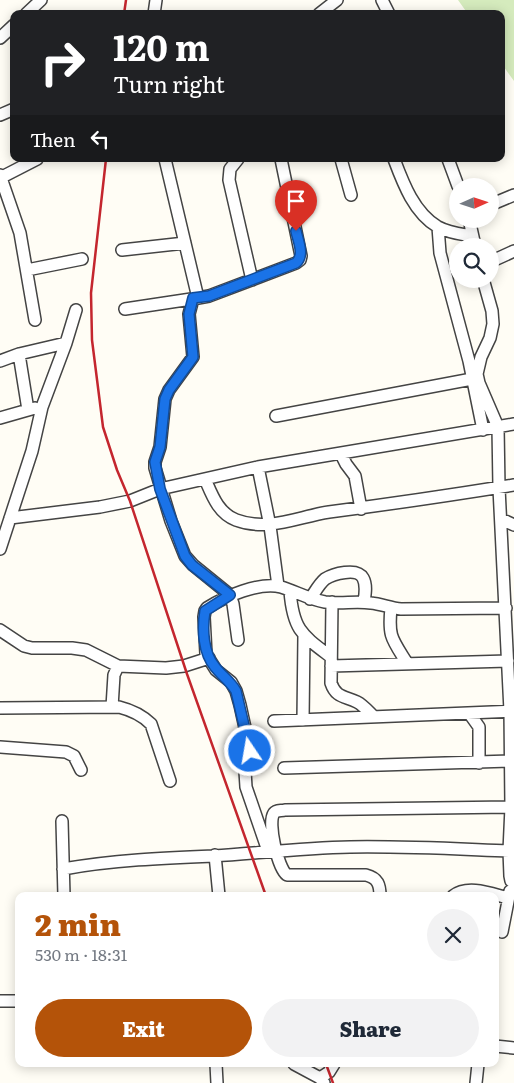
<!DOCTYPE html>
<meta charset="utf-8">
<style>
:root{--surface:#fff;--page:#f2f2f3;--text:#1f2937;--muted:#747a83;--accent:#b45309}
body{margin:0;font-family:Literata,serif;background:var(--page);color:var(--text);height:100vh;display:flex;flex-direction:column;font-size:19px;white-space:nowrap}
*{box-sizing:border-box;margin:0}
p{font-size:16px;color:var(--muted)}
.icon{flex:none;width:28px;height:28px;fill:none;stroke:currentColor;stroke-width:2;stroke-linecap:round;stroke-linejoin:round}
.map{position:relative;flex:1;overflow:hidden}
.drawer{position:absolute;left:15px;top:892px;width:484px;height:175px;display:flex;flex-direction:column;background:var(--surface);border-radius:10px;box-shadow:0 2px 12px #0003}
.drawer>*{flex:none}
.hud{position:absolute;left:10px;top:10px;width:495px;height:152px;border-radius:10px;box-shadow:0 2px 12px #0003;background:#202124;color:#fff;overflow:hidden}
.needle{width:32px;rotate:87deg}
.controls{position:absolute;left:449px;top:178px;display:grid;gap:10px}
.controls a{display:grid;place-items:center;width:50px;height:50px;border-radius:50%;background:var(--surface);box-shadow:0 2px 12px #0003;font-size:25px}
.pin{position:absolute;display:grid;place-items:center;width:42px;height:42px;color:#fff;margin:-51px -21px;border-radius:50% 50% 50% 0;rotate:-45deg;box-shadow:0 0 5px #0007}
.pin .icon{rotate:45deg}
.me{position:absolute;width:55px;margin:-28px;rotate:348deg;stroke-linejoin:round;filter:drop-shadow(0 0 4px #0008)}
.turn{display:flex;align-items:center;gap:18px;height:105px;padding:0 20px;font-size:22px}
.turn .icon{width:65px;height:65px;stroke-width:2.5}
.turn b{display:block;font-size:35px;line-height:42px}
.then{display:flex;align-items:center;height:48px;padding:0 20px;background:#0003;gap:10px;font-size:19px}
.round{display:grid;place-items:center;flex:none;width:52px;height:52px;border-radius:26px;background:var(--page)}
.head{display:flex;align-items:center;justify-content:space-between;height:85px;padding:0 20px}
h1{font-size:30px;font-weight:800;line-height:38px;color:var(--accent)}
.action{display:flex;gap:10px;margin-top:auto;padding:10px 20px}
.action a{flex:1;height:58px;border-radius:30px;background:var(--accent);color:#fff;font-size:20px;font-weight:800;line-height:58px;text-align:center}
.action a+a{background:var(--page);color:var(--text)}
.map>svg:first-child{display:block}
.green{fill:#d5ebbd}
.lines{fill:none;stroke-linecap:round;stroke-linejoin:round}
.minor-casing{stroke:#444;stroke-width:14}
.minor{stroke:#fff;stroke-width:11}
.rail{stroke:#c4262e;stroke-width:2.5}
.route-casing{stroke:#114b97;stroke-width:12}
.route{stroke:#1a73e8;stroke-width:9}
</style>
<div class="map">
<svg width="514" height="1083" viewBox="0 0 514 1083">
<rect width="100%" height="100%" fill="#fffdf5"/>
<!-- green -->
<path class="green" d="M458,0H514V81L501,63V14H468Z"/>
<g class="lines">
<defs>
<path id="minor" d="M382,0L389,14
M26,14L41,0
M154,14L156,0
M319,14L337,0
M0,38L14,25
M0,115L14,109
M238,159L230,169L229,180L252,280
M341,159L351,195
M394,159C403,183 414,213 438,227C449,233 461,234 472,236
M448,159L458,186
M0,175L20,233L35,320
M0,178L37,159
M490,205L514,195
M469,219L475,246
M438,227L440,253L469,361L483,430
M122,250L185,243
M490,262L514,251
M27,270L82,259
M483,279L492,311L493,324L490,338L481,357L477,374L479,383L498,427L499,488L510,711L511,807L509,851L510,876L511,881L514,883
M198,298L209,296L296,263L300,260L301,256L281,159
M193,299L189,314L193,357L169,390L165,399L160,447L155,462V468L171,521L185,556L193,565L230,595L233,604L238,640
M125,309L198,298L165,159
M19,354L28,410
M0,361L19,354L66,343
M276,416L472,379
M0,418L35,408
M341,454L346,464L355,476L361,509
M258,467L270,526L278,586
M205,479C212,495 218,513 236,520C268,532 297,517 329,512C391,504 452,495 514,485
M10,518L100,507L130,501L160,489L258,467L514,424
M501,519L514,525
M0,549L32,451L42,407L66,343L76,310
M290,591C293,630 302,635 331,657
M310,599C315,592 319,584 325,579C333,574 357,567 363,578C367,585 365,595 364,602
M332,602L331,683C336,698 345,696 357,702C363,705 368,711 373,716
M391,608C388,637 392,639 407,663
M0,630L24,646L32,648H72L86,650L118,666L166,668L184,666L209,658
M331,666L508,661
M112,707L114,675L118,666
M0,708L119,707C131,710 142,715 151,724L170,781
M469,713L479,727V763
M303,720L304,635
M274,721L514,711
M0,747L66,752L74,756L81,770
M284,768L514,761
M62,821L64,896
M268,851L246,787L245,771L251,755L240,705L236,691L231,682L216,670L206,654L204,617L205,611L207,608C224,597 260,581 281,587C295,591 308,599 325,602C340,604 356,601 371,603C381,604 391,608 401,609L506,608
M215,855L219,896
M63,869C113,860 163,858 214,856C259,853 304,848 350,847C403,846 456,849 509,851
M380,896C380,885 378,878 366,875H287C278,868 267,823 274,813C276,810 281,811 285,810L514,807
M453,896C468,884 492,894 508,898
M502,932L510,891
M0,1001H19
M495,1046L514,1048
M216,1064L217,1083
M294,1064L320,1078L324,1083
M320,1078L329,1072L334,1064
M476,1083L478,1064"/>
</defs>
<!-- minor casing -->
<use href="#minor" class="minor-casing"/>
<!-- minor -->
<use href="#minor" class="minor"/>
<!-- rail -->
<path class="rail" d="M124,14L126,0
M106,159L91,293L92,340L103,427L117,470L130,501L187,674L266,896
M326,1064L333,1083"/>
</g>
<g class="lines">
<defs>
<path id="route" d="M250,751L236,691C230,681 222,676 215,667C203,653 202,629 205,611L230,595L192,565L185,556L160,489L155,462L160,447L165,399L169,390L193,357L189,314L193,298L209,296L296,263C305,255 298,241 296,231"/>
</defs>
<!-- route casing -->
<use href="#route" class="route-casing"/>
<!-- route -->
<use href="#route" class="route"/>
</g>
</svg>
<div class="controls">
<a><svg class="needle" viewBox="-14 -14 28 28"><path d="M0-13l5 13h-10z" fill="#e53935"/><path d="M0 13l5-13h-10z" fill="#747a83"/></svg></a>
<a><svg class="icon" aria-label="search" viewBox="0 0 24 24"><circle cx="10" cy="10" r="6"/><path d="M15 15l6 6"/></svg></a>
</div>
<div class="pin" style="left:296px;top:231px;background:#d93025"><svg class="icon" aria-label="arrive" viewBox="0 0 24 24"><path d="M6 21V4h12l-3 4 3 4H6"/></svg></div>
<svg class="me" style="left:250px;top:751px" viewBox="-20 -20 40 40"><circle r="17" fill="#1a73e8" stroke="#fff" stroke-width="3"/><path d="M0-11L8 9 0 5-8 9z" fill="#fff"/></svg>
<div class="hud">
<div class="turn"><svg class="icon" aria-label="right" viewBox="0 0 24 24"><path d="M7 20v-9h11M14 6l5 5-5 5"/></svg><div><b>120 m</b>Turn right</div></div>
<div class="then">Then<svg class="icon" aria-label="left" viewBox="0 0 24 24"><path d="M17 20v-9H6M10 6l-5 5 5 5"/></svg></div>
</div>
<section class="drawer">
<div class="head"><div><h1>2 min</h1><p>530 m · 18:31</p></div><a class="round"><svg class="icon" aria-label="close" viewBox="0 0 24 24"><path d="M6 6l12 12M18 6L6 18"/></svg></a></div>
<div class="action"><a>Exit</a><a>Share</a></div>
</section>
</div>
